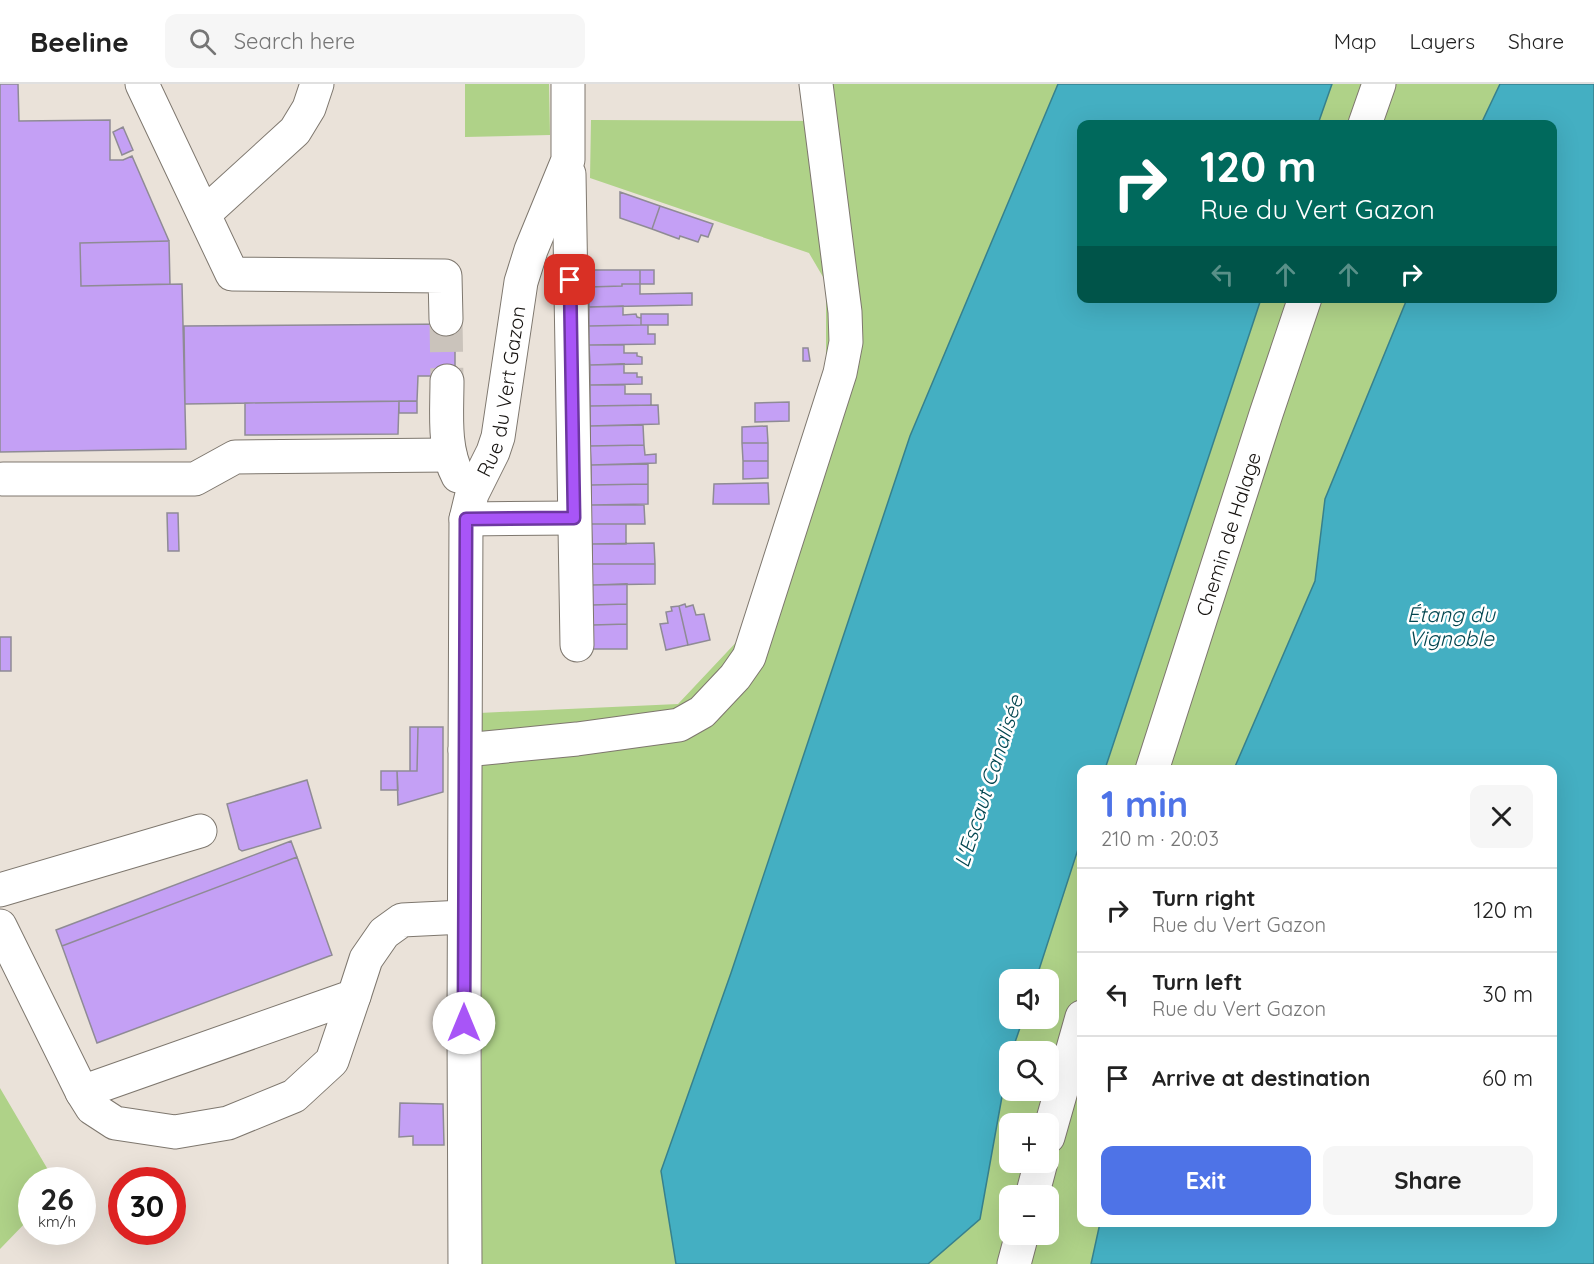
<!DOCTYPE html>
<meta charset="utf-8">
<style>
:root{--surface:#fff;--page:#f6f6f6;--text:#222;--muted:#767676;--line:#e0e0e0;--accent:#4e73e7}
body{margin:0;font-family:Quicksand,sans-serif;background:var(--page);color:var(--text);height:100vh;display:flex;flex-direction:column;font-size:22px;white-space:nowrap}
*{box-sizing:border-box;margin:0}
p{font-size:20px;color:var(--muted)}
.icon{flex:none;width:33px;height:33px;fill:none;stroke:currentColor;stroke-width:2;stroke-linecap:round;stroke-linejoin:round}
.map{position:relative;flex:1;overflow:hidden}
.details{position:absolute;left:1077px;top:681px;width:480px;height:462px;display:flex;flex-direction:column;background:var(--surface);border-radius:12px;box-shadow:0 6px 24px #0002}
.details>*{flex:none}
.hud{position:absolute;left:1077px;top:36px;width:480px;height:183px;border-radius:12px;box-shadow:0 6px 24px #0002;background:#00695c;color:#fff;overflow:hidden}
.tools{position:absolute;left:999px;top:885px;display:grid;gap:12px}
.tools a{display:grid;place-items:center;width:60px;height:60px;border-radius:12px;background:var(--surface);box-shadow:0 6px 24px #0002;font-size:30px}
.speed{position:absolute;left:18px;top:1083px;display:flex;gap:12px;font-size:30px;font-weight:700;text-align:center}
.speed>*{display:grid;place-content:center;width:78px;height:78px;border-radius:50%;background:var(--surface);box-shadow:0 6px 24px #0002;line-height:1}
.speed small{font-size:15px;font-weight:400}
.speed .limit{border:9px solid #d22;background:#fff;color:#111}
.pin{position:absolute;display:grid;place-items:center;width:51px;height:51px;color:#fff;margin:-26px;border-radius:12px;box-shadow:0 3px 9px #0006}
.me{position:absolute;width:66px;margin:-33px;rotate:0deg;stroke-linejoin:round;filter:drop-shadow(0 0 4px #0008)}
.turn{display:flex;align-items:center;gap:21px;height:126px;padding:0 24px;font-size:27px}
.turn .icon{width:78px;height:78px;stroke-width:2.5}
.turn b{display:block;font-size:42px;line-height:51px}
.lanes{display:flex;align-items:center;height:57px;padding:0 24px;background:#0003;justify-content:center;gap:30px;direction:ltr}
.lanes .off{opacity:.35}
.round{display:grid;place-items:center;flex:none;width:63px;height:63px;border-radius:12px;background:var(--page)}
.overview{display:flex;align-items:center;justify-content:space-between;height:102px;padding:0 24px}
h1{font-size:36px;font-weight:800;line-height:45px;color:var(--accent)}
.cta{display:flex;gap:12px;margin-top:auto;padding:12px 24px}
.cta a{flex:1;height:69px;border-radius:12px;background:var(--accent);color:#fff;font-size:24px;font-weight:800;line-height:69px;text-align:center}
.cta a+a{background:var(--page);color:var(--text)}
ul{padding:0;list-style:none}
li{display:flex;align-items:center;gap:18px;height:84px;padding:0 24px;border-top:2px solid var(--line)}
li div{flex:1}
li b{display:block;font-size:22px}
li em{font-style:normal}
header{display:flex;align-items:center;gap:36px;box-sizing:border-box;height:84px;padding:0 30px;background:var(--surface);border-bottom:2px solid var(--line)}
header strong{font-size:28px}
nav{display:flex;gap:33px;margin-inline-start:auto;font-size:21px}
.search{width:420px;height:54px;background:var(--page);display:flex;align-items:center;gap:15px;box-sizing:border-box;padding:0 21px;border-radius:12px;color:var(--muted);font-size:22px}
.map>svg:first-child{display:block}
.green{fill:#afd288;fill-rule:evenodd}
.water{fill:#44afc2;stroke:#36808d;stroke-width:1.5}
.building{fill:#c4a0f5;stroke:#8f8b95;stroke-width:1.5}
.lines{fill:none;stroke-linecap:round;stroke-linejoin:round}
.minor-tunnel{stroke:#cac3bb;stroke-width:33;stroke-dasharray:33 16;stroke-linecap:butt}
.minor-casing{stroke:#7e776e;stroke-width:35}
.minor{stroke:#fff;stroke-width:33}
.route-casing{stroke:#6d37a1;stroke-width:15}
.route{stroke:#a855f7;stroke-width:10}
.labels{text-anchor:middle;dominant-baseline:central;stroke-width:5;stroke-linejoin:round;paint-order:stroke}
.street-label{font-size:20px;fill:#161310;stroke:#fff}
.water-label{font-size:21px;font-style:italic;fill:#044751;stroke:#fff}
</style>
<header>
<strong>Beeline</strong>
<div class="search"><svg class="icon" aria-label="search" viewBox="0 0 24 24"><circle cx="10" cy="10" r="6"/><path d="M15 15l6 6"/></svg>Search here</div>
<nav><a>Map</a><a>Layers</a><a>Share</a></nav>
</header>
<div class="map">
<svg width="1594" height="1180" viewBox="0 0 1594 1180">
<rect width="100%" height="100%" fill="#eae2d9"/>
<!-- green -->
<path class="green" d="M465,0H549L550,51L465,53Z
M832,0H1058L910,352L731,889L661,1087L676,1180H482L481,754L479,629L678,620L743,551L826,296V198L809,169L590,94L591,36L836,37Z
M1332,0H1500L1481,40H1318Z
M1261,215H1407L1325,415L1315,497L1234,685L1105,686Z
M1081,756L1082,1138L1100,1139L1091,1180H928L980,1135L1009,974L1010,1006H1048V968L1012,967L1023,935L1048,934V896L1036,895ZM1010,1040H1048V1078H1010ZM1010,1112H1048V1150H1010Z
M0,1004L54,1096H32L31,1133L0,1165Z"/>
<!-- water -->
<path class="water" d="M1058,0H1332L1318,40H1082V214L1261,215L1105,685L1082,686L1081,756L1036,895L1010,896V934L1023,935L1012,967L1010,968L980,1135L928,1180H676L661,1087L731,889L910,352Z
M1500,0H1594V1180H1091L1100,1139L1552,1138V686L1234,685L1315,497L1325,415L1407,215L1552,214V40H1481Z"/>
<!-- building -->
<path class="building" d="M0,0H18L19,37L110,36V76H123L132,72L169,157L80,159L81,202L182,200L186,365L0,368Z
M123,43L133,66L122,71L113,48Z
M620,108L660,122L652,145L620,134Z
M660,122L713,140L708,153L701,151L698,158L680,152L679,155L652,145Z
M169,157L170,200L81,202L80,159Z
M589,186H640V200H622V202L589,203Z
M640,186H654V200H640Z
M622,200H640V210L692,209V221L589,223V203L622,202Z
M623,222V231L636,230L637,233L641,234V241L589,242V223Z
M641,230H668V241H641Z
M455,240V292H418L417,317L185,320L184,242Z
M641,241H648V250H655V260L589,261V242Z
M589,261H624V269H637V272L642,273V280L590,281Z
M803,264H808L810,277H803Z
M624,280V289H637V293H642V300L590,301V281Z
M590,301H625V310H651V321L590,322Z
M399,317H417V329H399Z
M399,317L398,350L245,351V319Z
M789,318V337L755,338V319Z
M658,321L659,340L590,342V322Z
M643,341L644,361L590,362V342Z
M767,342L768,359H742V343Z
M742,359H768V377H743Z
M644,361L645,371L656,370V379L591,381L590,362Z
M743,377H768V394L743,395Z
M648,380V400L591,401V381Z
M768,399L769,420H713L714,400Z
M648,400V420L591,421V401Z
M591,421H644L645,440H591Z
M167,429H178L179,467H168Z
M591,440H626V460H592Z
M654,459L655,480H592V460Z
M592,480H655V500L592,501Z
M627,500V520L592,521V501Z
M627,520V540L593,541L592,521Z
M685,520L686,523L693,521L696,531L704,530L710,556L688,561L679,522Z
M679,522L688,561L666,566L660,540L668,539L666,528L672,527L671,523Z
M627,540V565H593V541Z
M0,553H11V587H0Z
M410,643H418L417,687H410Z
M418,643H443V708L398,721L397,687H417Z
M381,687H397L398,706H381Z
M307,696L321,744L242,767L239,765L227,720Z
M291,757L297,773L62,862L56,846Z
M297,773L332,871L97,959L62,862Z
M400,1019L443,1020L444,1061H413V1052L399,1053Z"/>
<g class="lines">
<!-- minor-tunnel -->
<path class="minor-tunnel" d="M446,235L447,297"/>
<defs>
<g id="minor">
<path d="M142,0L232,190L445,192L446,235"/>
<path d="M1365,40L1379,0"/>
<path d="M569,90L577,561"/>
<path d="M204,130L295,47L309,24L317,0"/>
<path d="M447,297C447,328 443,364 458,392"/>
<path d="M3,395H195L235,373L450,371"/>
<path d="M466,435L574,434"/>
<path d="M465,666L577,655L679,641L702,628L735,593L749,573L840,289L846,258L845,228L816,0"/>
<path id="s1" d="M1152,686L1266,330L1305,214"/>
<path d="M0,806L200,747"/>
<path d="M0,842L82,1008L354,912L366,875L384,849L402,836L464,833"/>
<path d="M82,1008L92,1024L115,1039L175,1048L228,1039L294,1012L332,977L354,912"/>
<path d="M1048,1053L1082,933"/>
<path d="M1032,1112L1041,1078"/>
<path id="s2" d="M465,1180L464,939L466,435L472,410L493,368L498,353L521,198L531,166L568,76V0"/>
<path d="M1014,1180L1022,1150"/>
</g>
</defs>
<!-- minor casing -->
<use href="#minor" class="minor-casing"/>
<!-- minor -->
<use href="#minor" class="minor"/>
</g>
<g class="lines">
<defs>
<path id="route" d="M464,939L466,435L574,434L570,196"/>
</defs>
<!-- route casing -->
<use href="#route" class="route-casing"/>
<!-- route -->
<use href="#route" class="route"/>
</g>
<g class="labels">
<!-- street labels -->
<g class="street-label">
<text stroke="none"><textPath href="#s2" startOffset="879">Rue du Vert Gazon</textPath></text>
<text stroke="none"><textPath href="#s1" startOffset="248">Chemin de Halage</textPath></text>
</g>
<!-- water labels -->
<g class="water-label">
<text x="1451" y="530">Étang du<tspan x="1451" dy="24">Vignoble</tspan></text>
<text transform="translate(988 697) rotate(-72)">L'Escaut Canalisée</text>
</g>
</g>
</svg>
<div class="tools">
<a><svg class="icon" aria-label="sound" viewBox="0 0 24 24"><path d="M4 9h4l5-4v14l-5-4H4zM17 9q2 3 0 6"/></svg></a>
<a><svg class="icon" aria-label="search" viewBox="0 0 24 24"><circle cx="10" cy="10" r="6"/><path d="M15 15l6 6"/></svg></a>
<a>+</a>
<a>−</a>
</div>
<div class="speed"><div>26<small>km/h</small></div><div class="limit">30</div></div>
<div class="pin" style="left:570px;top:196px;background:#d93025"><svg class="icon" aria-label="arrive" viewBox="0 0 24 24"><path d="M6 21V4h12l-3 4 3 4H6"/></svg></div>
<svg class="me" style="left:464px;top:939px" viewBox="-20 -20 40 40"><circle r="19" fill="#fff"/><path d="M0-13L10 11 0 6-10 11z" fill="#a855f7"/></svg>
<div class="hud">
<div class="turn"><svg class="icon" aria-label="right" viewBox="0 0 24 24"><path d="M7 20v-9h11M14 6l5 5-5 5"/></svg><div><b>120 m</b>Rue du Vert Gazon</div></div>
<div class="lanes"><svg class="icon off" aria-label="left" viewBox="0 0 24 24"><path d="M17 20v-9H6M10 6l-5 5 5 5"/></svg><svg class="icon off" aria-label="ahead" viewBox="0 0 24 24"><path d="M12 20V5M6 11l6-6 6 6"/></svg><svg class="icon off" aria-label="ahead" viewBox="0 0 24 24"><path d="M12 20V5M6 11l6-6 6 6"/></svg><svg class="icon" aria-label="right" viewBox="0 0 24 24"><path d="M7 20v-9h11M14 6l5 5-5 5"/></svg></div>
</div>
<section class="details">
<div class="overview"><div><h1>1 min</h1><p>210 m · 20:03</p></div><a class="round"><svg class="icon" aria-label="close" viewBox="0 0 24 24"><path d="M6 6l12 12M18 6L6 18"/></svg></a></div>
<ul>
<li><svg class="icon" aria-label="right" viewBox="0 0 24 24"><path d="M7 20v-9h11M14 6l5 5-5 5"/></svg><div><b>Turn right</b><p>Rue du Vert Gazon</p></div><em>120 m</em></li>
<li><svg class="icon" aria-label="left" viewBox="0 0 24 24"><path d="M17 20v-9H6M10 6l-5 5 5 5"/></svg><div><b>Turn left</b><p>Rue du Vert Gazon</p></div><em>30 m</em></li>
<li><svg class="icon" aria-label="arrive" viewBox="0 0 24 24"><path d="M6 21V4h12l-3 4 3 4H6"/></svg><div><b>Arrive at destination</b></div><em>60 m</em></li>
</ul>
<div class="cta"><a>Exit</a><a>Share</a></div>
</section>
</div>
